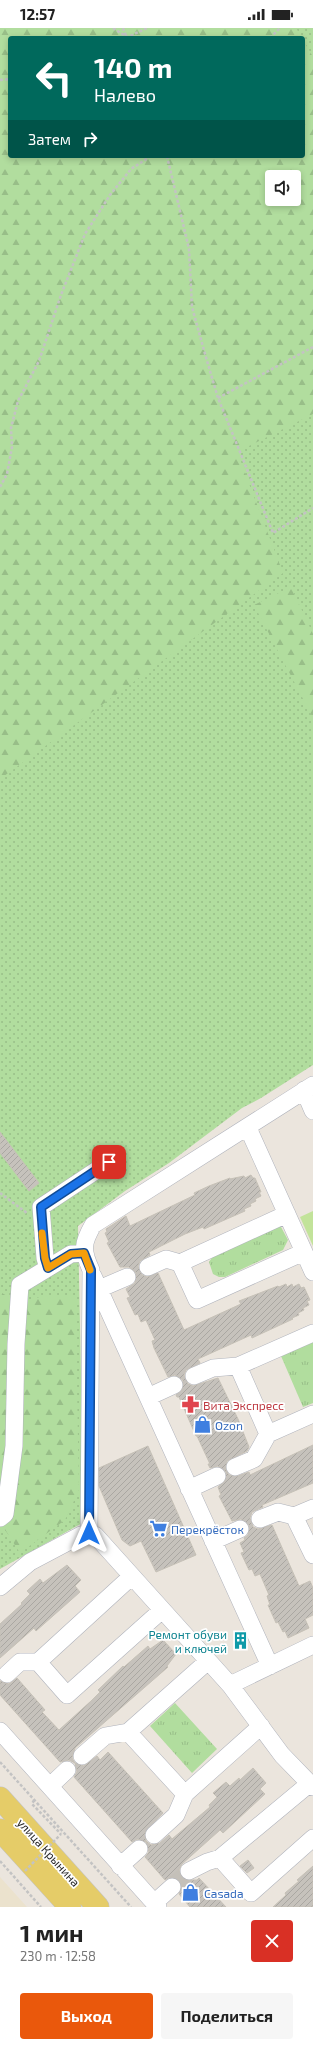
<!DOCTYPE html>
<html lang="ru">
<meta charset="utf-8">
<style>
:root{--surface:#fff;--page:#f6f6f6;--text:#222;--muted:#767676;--accent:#ea580c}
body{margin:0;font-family:"Exo 2",sans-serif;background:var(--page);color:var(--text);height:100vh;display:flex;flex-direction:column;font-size:15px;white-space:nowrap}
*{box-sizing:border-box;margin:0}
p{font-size:13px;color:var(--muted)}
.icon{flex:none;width:22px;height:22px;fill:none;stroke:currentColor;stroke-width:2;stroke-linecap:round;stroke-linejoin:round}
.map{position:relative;height:1879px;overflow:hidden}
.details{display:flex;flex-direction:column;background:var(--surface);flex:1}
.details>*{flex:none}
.banner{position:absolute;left:8px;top:8px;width:297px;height:122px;border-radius:4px;box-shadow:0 2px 6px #0003;background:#00695c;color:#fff;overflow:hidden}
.fabs{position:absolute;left:265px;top:142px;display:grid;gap:8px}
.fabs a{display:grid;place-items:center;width:36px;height:36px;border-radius:4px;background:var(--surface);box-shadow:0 2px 6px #0003;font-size:20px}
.pin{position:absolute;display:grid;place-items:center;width:34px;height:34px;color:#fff;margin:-17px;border-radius:8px;box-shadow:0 2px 6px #0006}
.me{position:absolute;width:44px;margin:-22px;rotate:0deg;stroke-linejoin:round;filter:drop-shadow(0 0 3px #0008)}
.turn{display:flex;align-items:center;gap:14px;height:84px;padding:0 20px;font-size:18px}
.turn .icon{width:52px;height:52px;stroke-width:2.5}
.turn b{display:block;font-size:28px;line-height:34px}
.then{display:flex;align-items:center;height:38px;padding:0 20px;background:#0003;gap:8px;font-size:15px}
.round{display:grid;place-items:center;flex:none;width:42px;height:42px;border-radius:4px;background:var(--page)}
.head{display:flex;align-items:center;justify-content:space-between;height:68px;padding:0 20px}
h1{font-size:24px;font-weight:700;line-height:30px}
.button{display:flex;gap:8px;margin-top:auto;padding:8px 20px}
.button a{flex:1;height:46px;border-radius:4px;background:var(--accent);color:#fff;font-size:16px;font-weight:700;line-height:46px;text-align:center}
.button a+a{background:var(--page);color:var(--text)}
.status{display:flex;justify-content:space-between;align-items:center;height:28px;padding:0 20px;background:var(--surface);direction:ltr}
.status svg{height:11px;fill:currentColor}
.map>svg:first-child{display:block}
.education{fill:#ebe2cd}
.grass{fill:url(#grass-dots);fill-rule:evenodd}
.forest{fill:url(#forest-firs);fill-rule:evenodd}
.park{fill:url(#park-tufts)}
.pitch{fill:#c2e39a}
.building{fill:url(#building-hatch);stroke:#c6c1b7}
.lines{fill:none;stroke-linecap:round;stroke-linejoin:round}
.minor-tunnel{stroke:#c4c0b9;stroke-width:17;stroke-dasharray:17 8;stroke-linecap:butt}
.minor-casing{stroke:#b0b3bc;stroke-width:18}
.major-casing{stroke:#c3c3c3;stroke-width:23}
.path{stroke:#c3c3c3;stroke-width:2.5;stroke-dasharray:3 2;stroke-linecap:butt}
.minor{stroke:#fff;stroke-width:17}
.major{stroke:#e5cc68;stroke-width:22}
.path-bridge{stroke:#c3c3c3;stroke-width:2.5;stroke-dasharray:3 2;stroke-linecap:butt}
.route-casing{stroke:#114b97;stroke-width:10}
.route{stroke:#1a73e8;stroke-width:7}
.slow{stroke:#f59e0b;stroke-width:7}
.labels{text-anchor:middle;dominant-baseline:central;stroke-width:3.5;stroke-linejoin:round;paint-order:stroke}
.health-label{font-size:12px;fill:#be3a42;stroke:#fff;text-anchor:start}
.shop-label{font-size:12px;fill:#366cbe;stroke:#fff;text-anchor:start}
.culture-label{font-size:12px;fill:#0d838f;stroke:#fff;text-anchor:end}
.street-label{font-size:12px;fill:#2a2a2a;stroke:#fff}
</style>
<div class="status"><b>12:57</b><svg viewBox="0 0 49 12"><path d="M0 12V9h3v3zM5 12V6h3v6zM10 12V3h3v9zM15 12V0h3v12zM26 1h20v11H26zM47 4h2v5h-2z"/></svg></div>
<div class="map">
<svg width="313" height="1879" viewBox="0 0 313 1879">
<defs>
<pattern id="grass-dots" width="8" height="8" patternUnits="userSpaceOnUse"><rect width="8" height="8" fill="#b1dd9e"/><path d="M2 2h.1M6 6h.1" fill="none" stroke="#98be88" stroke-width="1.8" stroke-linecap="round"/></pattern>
<pattern id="forest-firs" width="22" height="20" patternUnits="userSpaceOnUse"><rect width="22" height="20" fill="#b1dd9e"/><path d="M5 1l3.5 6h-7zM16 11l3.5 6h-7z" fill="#98be88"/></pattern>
<pattern id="park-tufts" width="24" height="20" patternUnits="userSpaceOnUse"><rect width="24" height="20" fill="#b1dd9e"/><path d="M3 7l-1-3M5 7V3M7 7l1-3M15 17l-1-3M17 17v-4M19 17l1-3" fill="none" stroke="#98be88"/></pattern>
<pattern id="building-hatch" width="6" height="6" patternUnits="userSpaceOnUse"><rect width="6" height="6" fill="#c6c2bc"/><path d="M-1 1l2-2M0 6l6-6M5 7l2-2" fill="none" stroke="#aaa7a2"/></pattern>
</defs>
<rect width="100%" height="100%" fill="#ebe5dd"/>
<!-- education -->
<path class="education" d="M0,1849L27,1879H0Z"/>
<!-- grass -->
<path class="grass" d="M0,0H313V1037L261,1070L242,1080L169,1135L125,1163L78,1198L84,1494L0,1541ZM10,10H303V128H10ZM272,149H294V171H272Z"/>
<!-- forest -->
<path class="forest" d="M0,0H296L302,10H10V128H303V12L313,29V386L237,424L283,545L0,751ZM272,149H294V171H272Z
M291,559L313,606V690L254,577Z
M0,1264L18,1274L49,1267L75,1268L79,1462L65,1492L20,1525L0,1494Z"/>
<!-- park -->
<path class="park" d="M276,1199H281L288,1212L283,1222L225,1249H219L213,1246L209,1234L215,1225Z
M313,1314V1375L303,1379L281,1328Z
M175,1675L217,1721L192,1745L150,1698Z"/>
<!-- pitch -->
<path class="pitch" d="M313,1183V1218L300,1189Z"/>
<!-- building -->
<path class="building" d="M0,1104L39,1155L29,1163L0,1125Z
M251,1147L253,1150H255L261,1164H259L261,1168L255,1171L256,1173L250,1176L251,1178L244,1181L245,1183L204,1201L203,1199L185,1206L149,1224L150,1227L140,1233L138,1238L142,1247L147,1249L158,1245L184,1302L241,1276L239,1273L278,1258L279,1259L286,1256L287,1259L292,1256L293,1259L299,1256L301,1260L304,1259L310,1272L307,1273L309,1277L303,1280L304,1282L298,1285L299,1287L292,1290L293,1291L252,1310L251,1307L198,1331L200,1335L186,1342L184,1347L188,1356L193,1358L218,1350L238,1391L249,1419L247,1423L227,1433L226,1442L229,1447L238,1448L249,1444L250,1447L313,1417V1455L262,1477L263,1479L252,1484L250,1490L253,1499L258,1501L272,1497L299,1558L310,1553L313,1560V1587L305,1591L309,1600L288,1610L285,1603L283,1604L278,1594L276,1595L268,1577H270L267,1568L269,1567L260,1546L255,1548L252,1541L249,1542L241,1525L244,1524L240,1515L245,1512L244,1510L248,1507L249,1497L241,1491L232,1493L219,1468L221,1467L218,1459L225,1453L226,1444L218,1438L210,1440L208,1436H210L197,1408H196L179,1369H177L176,1367L182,1362L183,1352L175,1347L168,1349L154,1320L152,1313L155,1312L146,1292L141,1294L138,1286L135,1287L127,1270L130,1269L126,1261L135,1255L136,1245L129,1239H120L107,1215L109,1214L105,1205L107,1204L106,1201L126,1188L130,1198L195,1167L194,1165L209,1158L230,1150V1151L244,1148L245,1150Z
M148,1418L196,1527L156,1544L141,1513L130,1518L122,1512L99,1458V1440Z
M67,1537L81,1552L75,1558L80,1564L36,1603L34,1600L0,1630V1596L22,1576L21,1575L30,1566L27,1563L40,1551L43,1555Z
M163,1612L176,1626L167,1638L168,1639L75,1720L72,1730L75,1735L84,1738L97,1728L100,1732L108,1724L163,1785L145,1804L146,1813L151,1817L160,1815L169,1807L172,1811L210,1779L209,1777L217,1769L213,1765L226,1754L230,1758L239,1750L240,1752L253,1740L266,1755L260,1761L265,1766L223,1805L220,1802L182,1836L179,1842L180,1848L184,1852H197L199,1850L226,1879H190L179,1866L182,1857L179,1852L170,1849L165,1852L145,1829L149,1824L146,1814L137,1811L132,1814L74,1749L77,1744L75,1735L69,1732L60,1734L0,1667V1653L9,1656L17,1650L45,1682L42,1684L59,1702L91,1673L100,1664L98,1662L123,1638L124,1639L148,1618L150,1621Z
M248,1832L254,1840L247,1845L240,1838Z
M313,1838V1879H273L286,1867L285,1865L299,1853L297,1852Z"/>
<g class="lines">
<!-- minor-tunnel -->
<path class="minor-tunnel" d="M172,1859L189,1843"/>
<defs>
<path id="minor" d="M304,1062L313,1083
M248,1100L313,1244
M287,1186L180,1235L197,1272L304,1224
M84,1225L71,1226L48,1240L45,1230L41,1179L109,1134
M148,1239L166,1231L180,1235
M93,1248L270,1638
M99,1261L127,1249
M313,1305L238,1338L268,1406L313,1386
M194,1348L213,1340L238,1338
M148,1369L174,1357
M235,1439L254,1431L268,1406
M189,1461L217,1448
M313,1480L294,1488L313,1527
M0,1490L5,1486L14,1418L16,1316L20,1257L48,1240
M260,1491L278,1484L294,1488
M89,1505L91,1242C82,1222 82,1216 93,1197L313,1057
M213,1513L240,1501
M0,1559L30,1534L81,1507L89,1505L95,1507L230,1657L282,1727L313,1759
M38,1634L67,1667L162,1582
M7,1646L20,1634H38L132,1548
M230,1657L313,1617
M0,1703L158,1879
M128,1704L185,1766
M82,1728L105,1708L128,1704L208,1633
M50,1758L67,1742
M154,1807L176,1787L185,1766L261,1698
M220,1830L251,1865L313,1810
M120,1838L139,1821
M189,1843L207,1834L220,1830L309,1756
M154,1875L172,1859"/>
<path id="major" d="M0,1770L98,1879
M0,1802L70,1879"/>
</defs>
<!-- minor casing -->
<use href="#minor" class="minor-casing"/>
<!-- major casing -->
<use href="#major" class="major-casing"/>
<!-- path -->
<path class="path" d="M113,0L127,9
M123,0L127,10
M126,10L147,0
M270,10L280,0
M0,52L10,51
M167,128L189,221L192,279L205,326L218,370L273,505L313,480
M218,370L313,319
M0,459L7,446L12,419L11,400L18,373L39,333L61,267L85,206L110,167L131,141L151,128
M0,1165L27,1185
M0,1734L131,1879
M34,1772L32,1776L61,1806
M0,1833L41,1879"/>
<!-- minor -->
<use href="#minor" class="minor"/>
<!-- major -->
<use href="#major" class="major"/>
<!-- path-bridge -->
<path class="path-bridge" d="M25,1843L61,1806"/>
</g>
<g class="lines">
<defs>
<path id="route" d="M89,1505L91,1242L84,1225L71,1226L48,1240L45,1230L41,1179L109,1134"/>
</defs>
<!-- route casing -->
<use href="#route" class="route-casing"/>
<!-- route -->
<use href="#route" class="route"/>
<!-- slow -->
<path class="slow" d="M42,1205L45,1230L48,1240L71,1226L84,1225L90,1242"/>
</g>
<!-- icons -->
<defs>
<symbol id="pharmacy-bare" viewBox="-9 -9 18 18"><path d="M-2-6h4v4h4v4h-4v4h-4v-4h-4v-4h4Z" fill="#e0444e" stroke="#fff" stroke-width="2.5" paint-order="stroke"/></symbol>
<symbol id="shop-bare" viewBox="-9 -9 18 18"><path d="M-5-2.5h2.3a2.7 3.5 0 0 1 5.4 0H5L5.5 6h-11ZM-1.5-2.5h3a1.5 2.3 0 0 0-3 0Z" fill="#3f7fe0" stroke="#fff" stroke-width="2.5" paint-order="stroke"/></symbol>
<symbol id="supermarket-bare" viewBox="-9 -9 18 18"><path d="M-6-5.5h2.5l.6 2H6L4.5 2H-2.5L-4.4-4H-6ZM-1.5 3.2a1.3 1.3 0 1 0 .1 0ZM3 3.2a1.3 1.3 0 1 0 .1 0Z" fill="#3f7fe0" stroke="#fff" stroke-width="2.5" paint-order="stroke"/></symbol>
<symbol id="building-bare" viewBox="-9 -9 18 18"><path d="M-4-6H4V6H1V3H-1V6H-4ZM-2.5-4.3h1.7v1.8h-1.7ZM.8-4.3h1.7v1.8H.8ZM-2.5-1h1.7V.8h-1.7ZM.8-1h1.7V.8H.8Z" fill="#0f9aa8" stroke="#fff" stroke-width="2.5" paint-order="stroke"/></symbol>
</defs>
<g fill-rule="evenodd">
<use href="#pharmacy-bare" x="178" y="1364" width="25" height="25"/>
<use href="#shop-bare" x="190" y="1384" width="25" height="25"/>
<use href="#supermarket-bare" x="146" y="1488" width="25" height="25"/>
<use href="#building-bare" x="228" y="1600" width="25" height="25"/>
<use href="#shop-bare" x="178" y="1852" width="25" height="25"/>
</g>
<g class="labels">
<!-- health labels -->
<g class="health-label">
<text x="203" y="1377">Вита Экспресс</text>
</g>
<!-- shop labels -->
<g class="shop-label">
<text x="215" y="1397">Ozon</text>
<text x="171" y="1501">Перекрёсток</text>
<text x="204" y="1865">Casada</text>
</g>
<!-- culture labels -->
<g class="culture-label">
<text x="227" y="1606">Ремонт обуви<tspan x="227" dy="14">и ключей</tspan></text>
</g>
<!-- street labels -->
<g class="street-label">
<text transform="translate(49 1824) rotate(48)">улица Крынина</text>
</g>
</g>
</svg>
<div class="fabs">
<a><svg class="icon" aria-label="sound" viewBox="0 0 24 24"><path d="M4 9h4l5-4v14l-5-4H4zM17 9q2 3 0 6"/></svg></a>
</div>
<div class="pin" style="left:109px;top:1134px;background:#d93025"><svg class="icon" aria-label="arrive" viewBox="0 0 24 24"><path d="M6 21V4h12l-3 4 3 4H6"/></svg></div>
<svg class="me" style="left:89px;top:1505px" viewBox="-20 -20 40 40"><path d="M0-17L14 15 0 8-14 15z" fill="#1a73e8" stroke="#fff" stroke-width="4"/></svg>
<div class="banner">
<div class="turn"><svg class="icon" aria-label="left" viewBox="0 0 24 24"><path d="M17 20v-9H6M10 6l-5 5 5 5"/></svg><div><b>140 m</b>Налево</div></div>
<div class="then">Затем<svg class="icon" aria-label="right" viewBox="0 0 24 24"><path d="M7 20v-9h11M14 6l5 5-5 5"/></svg></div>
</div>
</div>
<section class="details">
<div class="head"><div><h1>1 мин</h1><p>230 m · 12:58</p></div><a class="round" style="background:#d93025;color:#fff"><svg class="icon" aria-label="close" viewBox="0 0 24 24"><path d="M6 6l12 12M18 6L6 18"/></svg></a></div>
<div class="button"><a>Выход</a><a>Поделиться</a></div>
</section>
